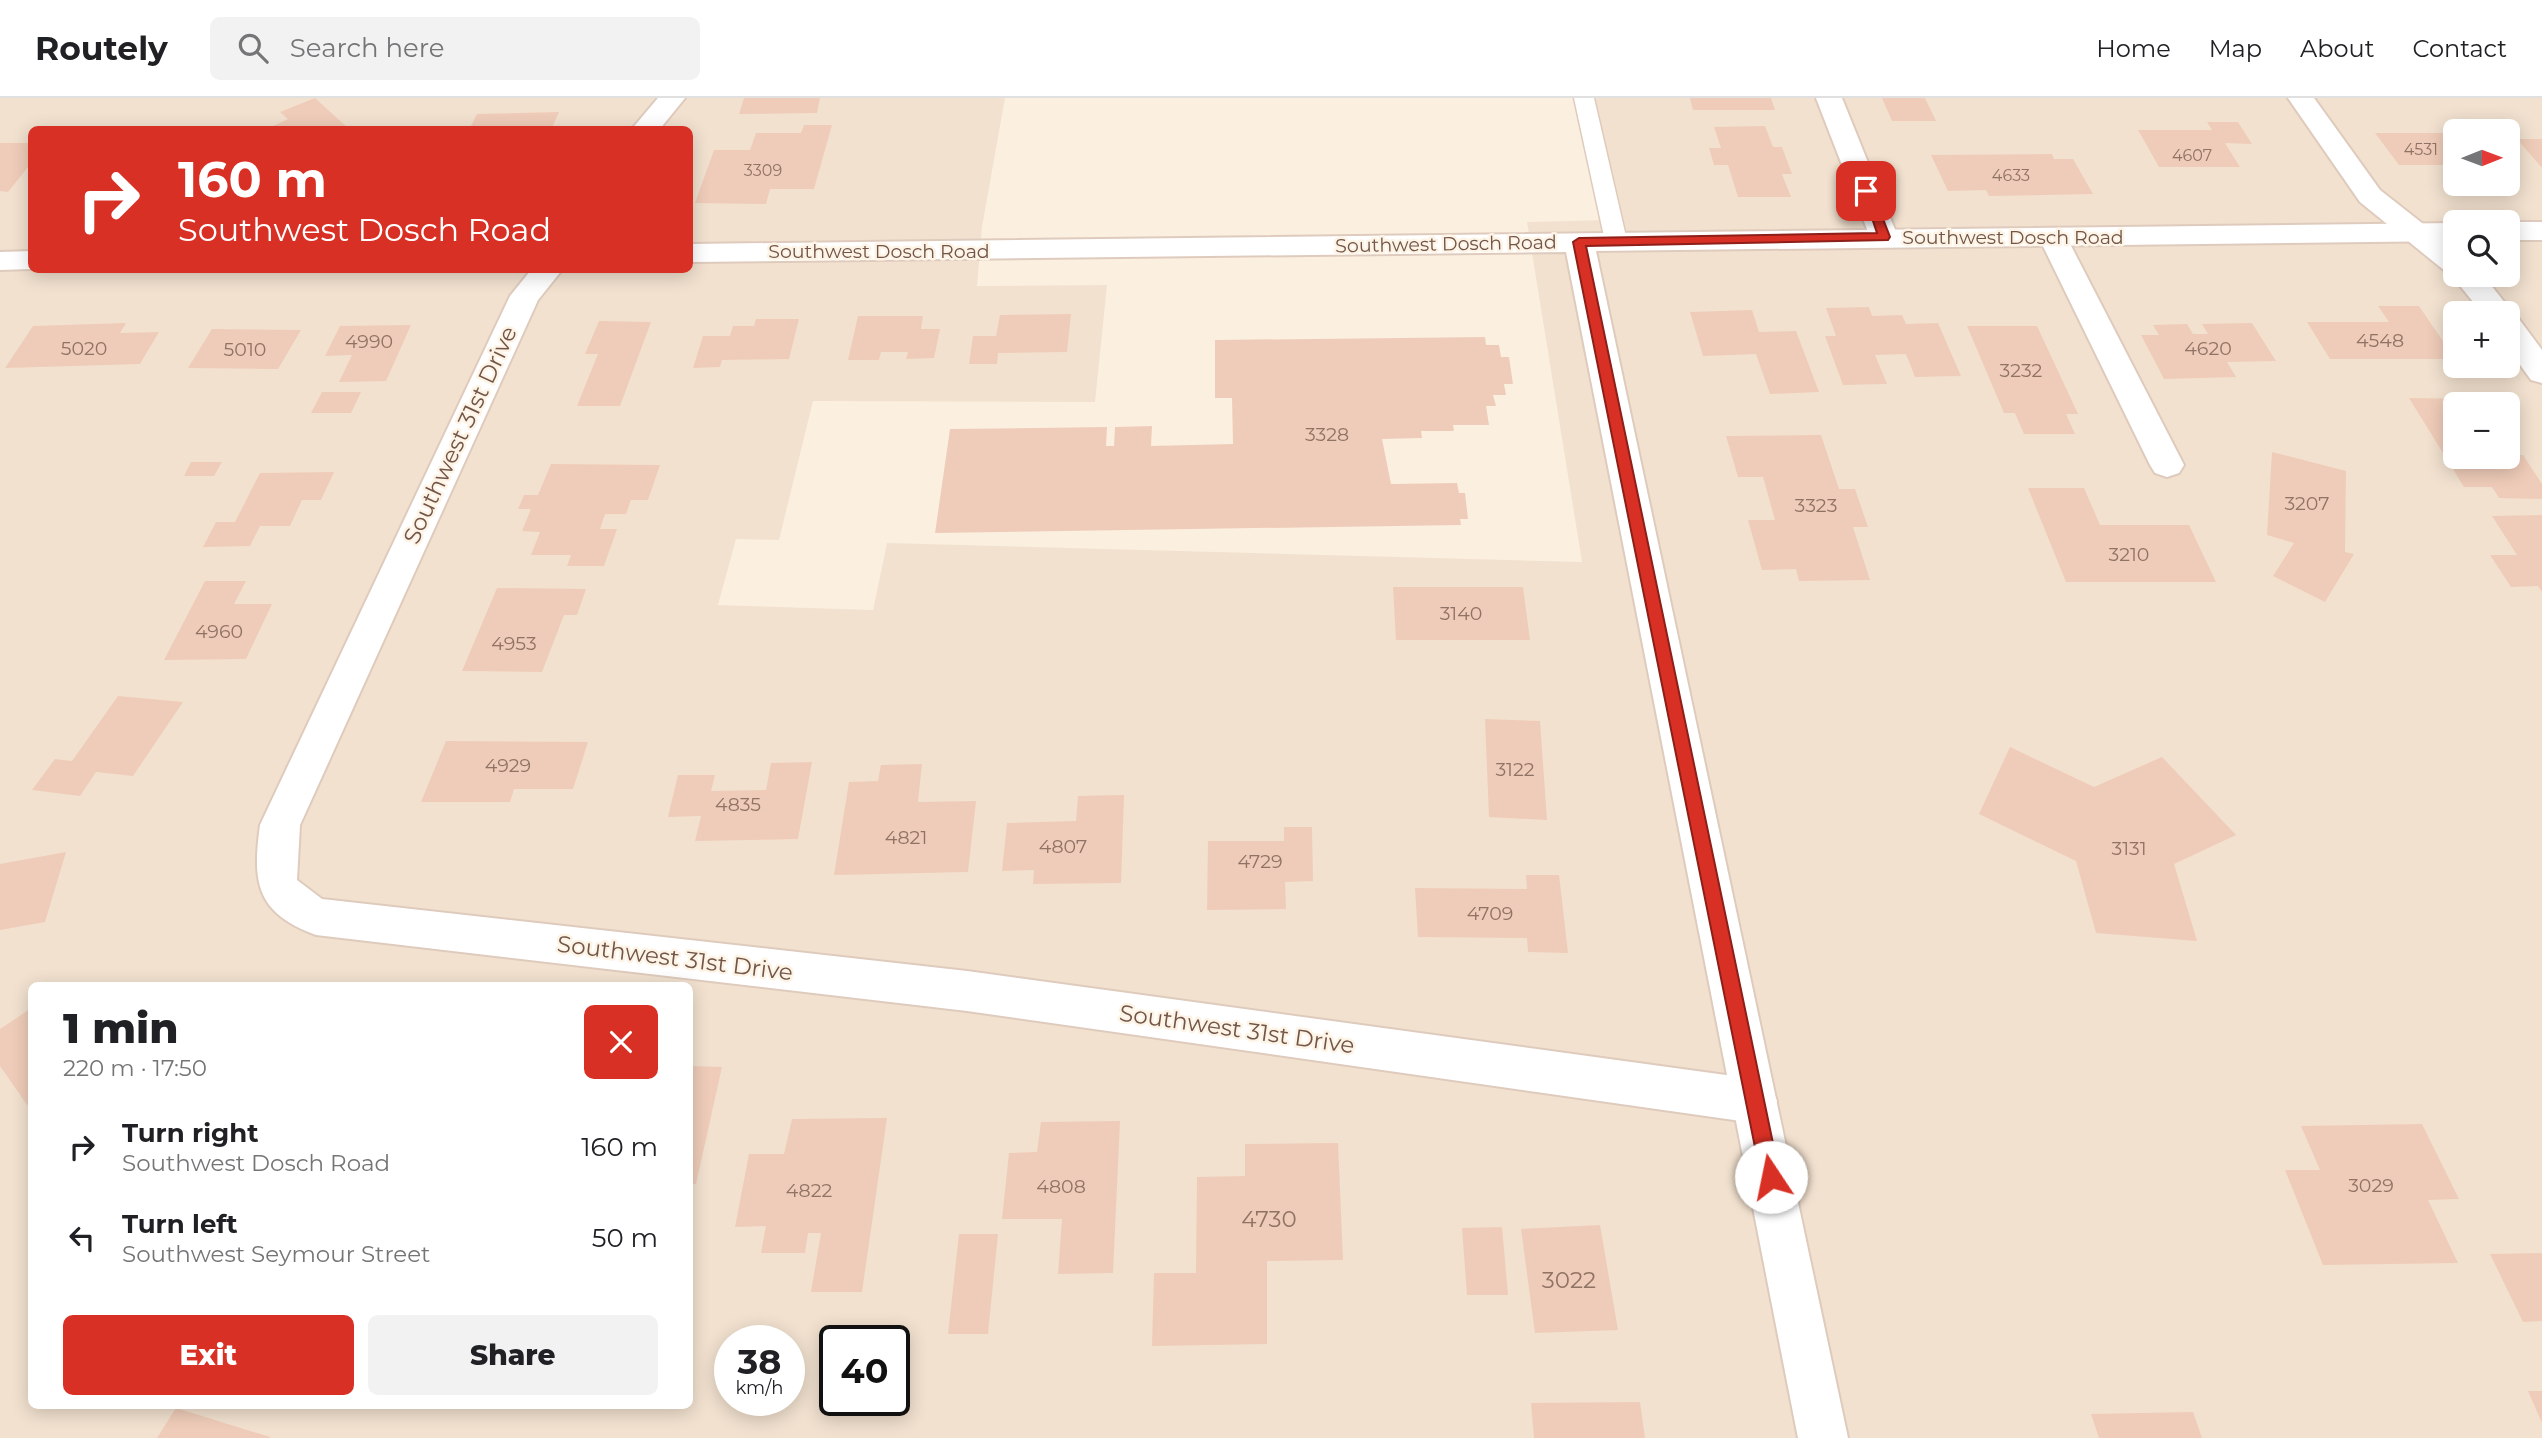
<!DOCTYPE html>
<meta charset="utf-8">
<style>
:root{--surface:#fff;--page:#f2f2f2;--text:#202124;--muted:#757577;--line:#e0e0e0;--accent:#d93025}
body{margin:0;font-family:Montserrat,sans-serif;background:var(--page);color:var(--text);height:100vh;display:flex;flex-direction:column;font-size:26px;white-space:nowrap}
*{box-sizing:border-box;margin:0}
p{font-size:23px;color:var(--muted)}
.icon{flex:none;width:38px;height:38px;fill:none;stroke:currentColor;stroke-width:2;stroke-linecap:round;stroke-linejoin:round}
.map{position:relative;flex:1;overflow:hidden}
.details{position:absolute;left:28px;top:884px;width:665px;height:427px;display:flex;flex-direction:column;background:var(--surface);border-radius:10px;box-shadow:0 4px 18px #0003}
.details>*{flex:none}
.banner{position:absolute;left:28px;top:28px;width:665px;height:147px;border-radius:10px;box-shadow:0 4px 18px #0003;background:#d93025;color:#fff;overflow:hidden}
.needle{width:46px;rotate:89deg}
.controls{position:absolute;left:2443px;top:21px;display:grid;gap:14px}
.controls a{display:grid;place-items:center;width:77px;height:77px;border-radius:10px;background:var(--surface);box-shadow:0 4px 18px #0003;font-size:35px}
.speed{position:absolute;left:714px;top:1227px;display:flex;gap:14px;font-size:35px;font-weight:700;text-align:center}
.speed>*{display:grid;place-content:center;width:91px;height:91px;border-radius:50%;background:var(--surface);box-shadow:0 4px 18px #0003;line-height:1}
.speed small{font-size:18px;font-weight:400}
.speed .limit{border:4px solid #111;border-radius:10px;background:#fff;color:#111}
.pin{position:absolute;display:grid;place-items:center;width:60px;height:60px;color:#fff;margin:-30px;border-radius:14px;box-shadow:0 4px 10px #0006}
.me{position:absolute;width:77px;margin:-38px;rotate:349deg;stroke-linejoin:round;filter:drop-shadow(0 0 5px #0008)}
.turn{display:flex;align-items:center;gap:24px;height:147px;padding:0 35px;font-size:32px}
.turn .icon{width:91px;height:91px;stroke-width:2.5}
.turn b{display:block;font-size:49px;line-height:60px}
.round{display:grid;place-items:center;flex:none;width:74px;height:74px;border-radius:10px;background:var(--page)}
.overview{display:flex;align-items:center;justify-content:space-between;height:119px;padding:0 35px}
h1{font-size:42px;font-weight:800;line-height:52px}
.cta{display:flex;gap:14px;margin-top:auto;padding:14px 35px}
.cta a{flex:1;height:80px;border-radius:10px;background:var(--accent);color:#fff;font-size:28px;font-weight:800;line-height:80px;text-align:center}
.cta a+a{background:var(--page);color:var(--text)}
ul{padding:0;list-style:none}
li{display:flex;align-items:center;gap:21px;height:91px;padding:0 35px}
li div{flex:1}
li b{display:block;font-size:26px}
li em{font-style:normal}
header{display:flex;align-items:center;gap:42px;box-sizing:border-box;height:98px;padding:0 35px;background:var(--surface);border-bottom:2px solid var(--line)}
header strong{font-size:33px}
nav{display:flex;gap:38px;margin-inline-start:auto;font-size:24px}
.search{width:490px;height:63px;background:var(--page);display:flex;align-items:center;gap:18px;box-sizing:border-box;padding:0 24px;border-radius:10px;color:var(--muted);font-size:26px}
.map>svg:first-child{display:block}
.residential{fill:#f2e1cf;fill-rule:evenodd}
.building{fill:#efccb9}
.lines{fill:none;stroke-linecap:round;stroke-linejoin:round}
.service-casing{stroke:#dfcbbd;stroke-width:3}
.minor-casing{stroke:#dfcbbd;stroke-width:4}
.tertiary-casing{stroke:#dfcbbd;stroke-width:4}
.service{fill:#fff;fill-rule:evenodd}
.minor{fill:#fff;fill-rule:evenodd}
.tertiary{fill:#fff;fill-rule:evenodd}
.route{fill:#d93025;stroke:#8d1f18;stroke-width:2}
.labels{text-anchor:middle;dominant-baseline:central;stroke-width:5;stroke-linejoin:round;paint-order:stroke}
.far-number-label{font-size:16px;fill:#907365}
.far-street-label{font-size:19px;fill:#715549;stroke:#fef4e6}
.number-label{font-size:19px;fill:#907365}
.street-label{font-size:23px;fill:#715549;stroke:#fef4e6}
.near-number-label{font-size:23px;fill:#907365}
</style>
<header>
<strong>Routely</strong>
<div class="search"><svg class="icon" aria-label="search" viewBox="0 0 24 24"><circle cx="10" cy="10" r="6"/><path d="M15 15l6 6"/></svg>Search here</div>
<nav><a>Home</a><a>Map</a><a>About</a><a>Contact</a></nav>
</header>
<div class="map">
<svg width="2542" height="1340" viewBox="0 0 2542 1340">
<rect width="100%" height="100%" fill="#fbf0e0"/>
<!-- residential -->
<path class="residential" d="M0,0H1005L982,129L977,188L1107,187L1095,304L813,303L779,442L736,441L718,507L873,512L887,445L1582,464L1527,124L1607,122L1581,0H2542V1340H0ZM32,32H690V172H32ZM2455,33H2508V86H2455ZM2455,124H2508V177H2455ZM2455,215H2508V268H2455ZM2455,306H2508V359H2455ZM32,887H690V1307H32ZM730,1242H789V1302H730ZM835,1242H894V1302H835Z"/>
<!-- building -->
<path class="building" d="M315,0L350,32H265L288,21L280,14Z
M744,0H820L817,15L739,16Z
M1690,0H1771L1775,12H1693Z
M1882,0H1925L1936,23H1892Z
M559,14L551,32H469L477,16Z
M2207,24H2238L2252,46L2225,45L2240,69H2159L2138,32H2212Z
M804,27H832L814,91H770L766,106L695,105L714,52H750L756,35H801Z
M1765,28L1773,49H1782L1792,76H1782L1791,99H1738L1728,67H1714L1709,50H1721L1714,29Z
M2375,35H2455V75H2449L2443,67H2399Z
M2517,41H2542V70Z
M0,45H32V64L8,94L0,93Z
M2052,56L2054,61H2073L2093,96L1989,98L1986,92L1948,93L1931,57Z
M2378,208H2419L2455,261H2330L2307,224H2389Z
M1869,209L1872,218L1902,217L1906,226L1938,225L1961,278L1915,279L1906,256L1875,257L1887,286L1843,287L1825,238H1836L1826,210Z
M1752,212L1759,234L1796,233L1819,294L1770,296L1756,256L1703,258L1690,214Z
M1071,216L1067,254L998,255L997,266H969L973,238H996L1000,217Z
M858,218H923L921,231H940L934,260L906,261L908,254H881L879,262H848Z
M756,221H799L789,261L722,262L720,269L693,270L703,238H730L733,228H754Z
M599,223L651,224L620,308H577L598,256H585Z
M126,225L120,235L159,234L140,266L5,270L33,228Z
M2252,225L2276,263L2227,264L2236,279L2164,281L2141,237H2159L2153,227L2187,226L2193,236H2208L2202,226Z
M411,227L386,283L339,284L352,257L325,258L340,228Z
M1967,228H2037L2078,316H2066L2075,336H2024L2015,315H2004Z
M212,231L301,232L278,271L188,270Z
M1485,239L1486,247H1499L1501,259H1509L1513,286H1504L1506,297H1493L1496,308H1486L1489,327H1453L1454,333H1421L1422,340L1382,341L1391,386L1457,385L1459,395H1465L1468,421H1460L1461,427L935,435L950,331L1107,329L1106,348H1114L1115,329L1152,328L1151,348L1233,346L1232,300H1215V242Z
M322,294H361L351,315H311Z
M2409,300L2475,301L2479,306H2455V359H2508V351L2511,357H2523L2542,386V401L2499,400L2492,389H2464Z
M1821,337L1839,391H1855L1868,429H1853L1870,482L1799,483L1796,471L1762,472L1748,422H1775L1763,379H1738L1726,338Z
M2272,354L2346,373L2345,454L2354,456L2325,504L2273,478L2294,445L2267,437Z
M191,364H222L214,378H184Z
M551,366L660,367L648,402H631L626,416H605L600,431H617L604,468H567L571,457H531L540,434L522,433L531,411H518L524,397H538Z
M334,374L321,402H302L290,428H260L250,448L203,449L216,424H235L260,375Z
M2028,390H2084L2100,427H2189L2216,484H2066Z
M2542,417V494L2538,488L2511,489L2490,457H2517L2492,418Z
M205,483H246L234,506H272L246,561L164,562Z
M1393,489H1523L1530,542H1396Z
M497,490L586,491L577,517H564L542,574L462,573Z
M118,598L183,604L133,678L96,674L80,698L32,692L55,661L72,663Z
M1485,621L1540,623L1547,722L1489,719Z
M446,643L588,644L573,691H514L510,704H421Z
M2010,649L2094,689L2162,659L2236,737L2174,766L2197,843L2096,835L2076,763L1979,716Z
M812,664L798,741L695,743L701,718L668,719L678,677H715L711,693L766,692L771,665Z
M922,666L918,704L976,703L968,774L834,777L849,684L878,683L881,667Z
M1124,697L1121,785L1033,786L1034,772L1002,773L1007,725L1076,723L1078,698Z
M1284,729H1312L1313,783L1285,784L1286,811L1207,812L1208,743H1284Z
M66,754L45,824L0,832V766Z
M1526,777H1559L1568,855L1528,854L1527,840L1418,839L1415,790L1527,791Z
M30,911L32,913V1014L0,968V931Z
M690,968L722,969L696,1086H690Z
M887,1020L862,1194H811L821,1135H808L805,1155H761L766,1128L735,1129L749,1056H784L792,1021Z
M1120,1023L1113,1175L1058,1176L1062,1121H1002L1009,1055L1037,1054L1041,1024Z
M2422,1026L2459,1101L2428,1102L2458,1165L2323,1167L2285,1072H2320L2301,1028Z
M1338,1045L1343,1162L1267,1163V1246L1152,1248L1154,1175H1196L1197,1079L1245,1078V1046Z
M1600,1127L1618,1232L1535,1235L1521,1131Z
M1502,1129L1508,1197H1467L1462,1130Z
M959,1136H998L988,1236H948Z
M2542,1155V1223L2523,1224L2490,1156Z
M2528,1293H2542V1325Z
M1640,1304L1645,1340H1534L1531,1305Z
M176,1310L270,1339V1340H157Z
M2193,1314L2202,1340H2099L2091,1316Z"/>
<g class="lines">
<defs>
<path id="service" d="M1574,0H1594L1627,143L1624,148H1608L1605,143Z"/>
<path id="minor" d="M658,0H685L659,32H631Z
M1816,0H1842L1898,139L1894,145L1884,148L1874,145L1870,139Z
M2288,0H2314L2380,92L2455,151V177H2483L2513,215L2511,219L2519,221L2542,252V285L2531,282L2508,250V215H2482L2457,184L2453,175L2445,173L2360,104Z
M2053,131L2063,134L2067,140L2184,367L2179,375L2167,379L2155,375L2150,367L2039,140L2043,134Z
M531,172H562L538,202L300,727L297,782L322,801L967,873L1755,981L1771,988L1777,1003L1771,1018L1755,1025L967,913L316,837C256,815 252,785 260,727L510,198Z"/>
<path id="tertiary" d="M2507,124H2542V142H2508Z
M2455,125V143L1596,153L1848,1340H1798L1566,154L690,164V146Z
M32,153V171L0,172V154Z"/>
</defs>
<!-- service casing -->
<use href="#service" class="service-casing"/>
<!-- minor casing -->
<use href="#minor" class="minor-casing"/>
<!-- tertiary casing -->
<use href="#tertiary" class="tertiary-casing"/>
<!-- service -->
<use href="#service" class="service"/>
<!-- minor -->
<use href="#minor" class="minor"/>
<!-- tertiary -->
<use href="#tertiary" class="tertiary"/>
</g>
<!-- route -->
<path class="route" d="M1862,90L1872,93L1890,139L1888,142L1586,148L1780,1079L1778,1086L1771,1089L1764,1086L1761,1079L1573,144L1579,140L1877,135Z"/>
<g class="labels">
<!-- far-number labels -->
<g class="far-number-label">
<text x="2421" y="51">4531</text>
<text x="2192" y="57">4607</text>
<text x="763" y="72">3309</text>
<text x="2011" y="77">4633</text>
</g>
<!-- far-street labels -->
<g class="far-street-label">
<text x="2013" y="139">Southwest Dosch Road</text>
<text transform="translate(1446 146) rotate(-1)">Southwest Dosch Road</text>
<text x="879" y="153">Southwest Dosch Road</text>
</g>
<!-- number labels -->
<g class="number-label">
<text x="2380" y="242">4548</text>
<text x="369" y="243">4990</text>
<text x="84" y="250">5020</text>
<text x="2208" y="250">4620</text>
<text x="245" y="251">5010</text>
<text x="2021" y="272">3232</text>
<text x="1327" y="336">3328</text>
<text x="2307" y="405">3207</text>
<text x="1816" y="407">3323</text>
<text x="2129" y="456">3210</text>
<text x="1461" y="515">3140</text>
<text x="219" y="533">4960</text>
<text x="514" y="545">4953</text>
<text x="508" y="667">4929</text>
<text x="1515" y="671">3122</text>
<text x="738" y="706">4835</text>
<text x="906" y="739">4821</text>
<text x="1063" y="748">4807</text>
<text x="2129" y="750">3131</text>
<text x="1260" y="763">4729</text>
<text x="1490" y="815">4709</text>
<text x="2371" y="1087">3029</text>
<text x="1061" y="1088">4808</text>
<text x="809" y="1092">4822</text>
</g>
<!-- street labels -->
<g class="street-label">
<text transform="translate(460 337) rotate(-65)">Southwest 31st Drive</text>
<text transform="translate(675 860) rotate(7)">Southwest 31st Drive</text>
<text transform="translate(1237 931) rotate(8)">Southwest 31st Drive</text>
</g>
<!-- near-number labels -->
<g class="near-number-label">
<text x="1269" y="1121">4730</text>
<text x="1569" y="1182">3022</text>
</g>
</g>
</svg>
<div class="controls">
<a><svg class="needle" viewBox="-14 -14 28 28"><path d="M0-13l5 13h-10z" fill="#e53935"/><path d="M0 13l5-13h-10z" fill="#757577"/></svg></a>
<a><svg class="icon" aria-label="search" viewBox="0 0 24 24"><circle cx="10" cy="10" r="6"/><path d="M15 15l6 6"/></svg></a>
<a>+</a>
<a>−</a>
</div>
<div class="speed"><div>38<small>km/h</small></div><div class="limit">40</div></div>
<div class="pin" style="left:1866px;top:93px;background:#d93025"><svg class="icon" aria-label="arrive" viewBox="0 0 24 24"><path d="M6 21V4h12l-3 4 3 4H6"/></svg></div>
<svg class="me" style="left:1771px;top:1079px" viewBox="-20 -20 40 40"><circle r="19" fill="#fff"/><path d="M0-13L10 11 0 6-10 11z" fill="#d93025"/></svg>
<div class="banner">
<div class="turn"><svg class="icon" aria-label="right" viewBox="0 0 24 24"><path d="M7 20v-9h11M14 6l5 5-5 5"/></svg><div><b>160 m</b>Southwest Dosch Road</div></div>
</div>
<section class="details">
<div class="overview"><div><h1>1 min</h1><p>220 m · 17:50</p></div><a class="round" style="background:#d93025;color:#fff"><svg class="icon" aria-label="close" viewBox="0 0 24 24"><path d="M6 6l12 12M18 6L6 18"/></svg></a></div>
<ul>
<li><svg class="icon" aria-label="right" viewBox="0 0 24 24"><path d="M7 20v-9h11M14 6l5 5-5 5"/></svg><div><b>Turn right</b><p>Southwest Dosch Road</p></div><em>160 m</em></li>
<li><svg class="icon" aria-label="left" viewBox="0 0 24 24"><path d="M17 20v-9H6M10 6l-5 5 5 5"/></svg><div><b>Turn left</b><p>Southwest Seymour Street</p></div><em>50 m</em></li>
</ul>
<div class="cta"><a>Exit</a><a>Share</a></div>
</section>
</div>
